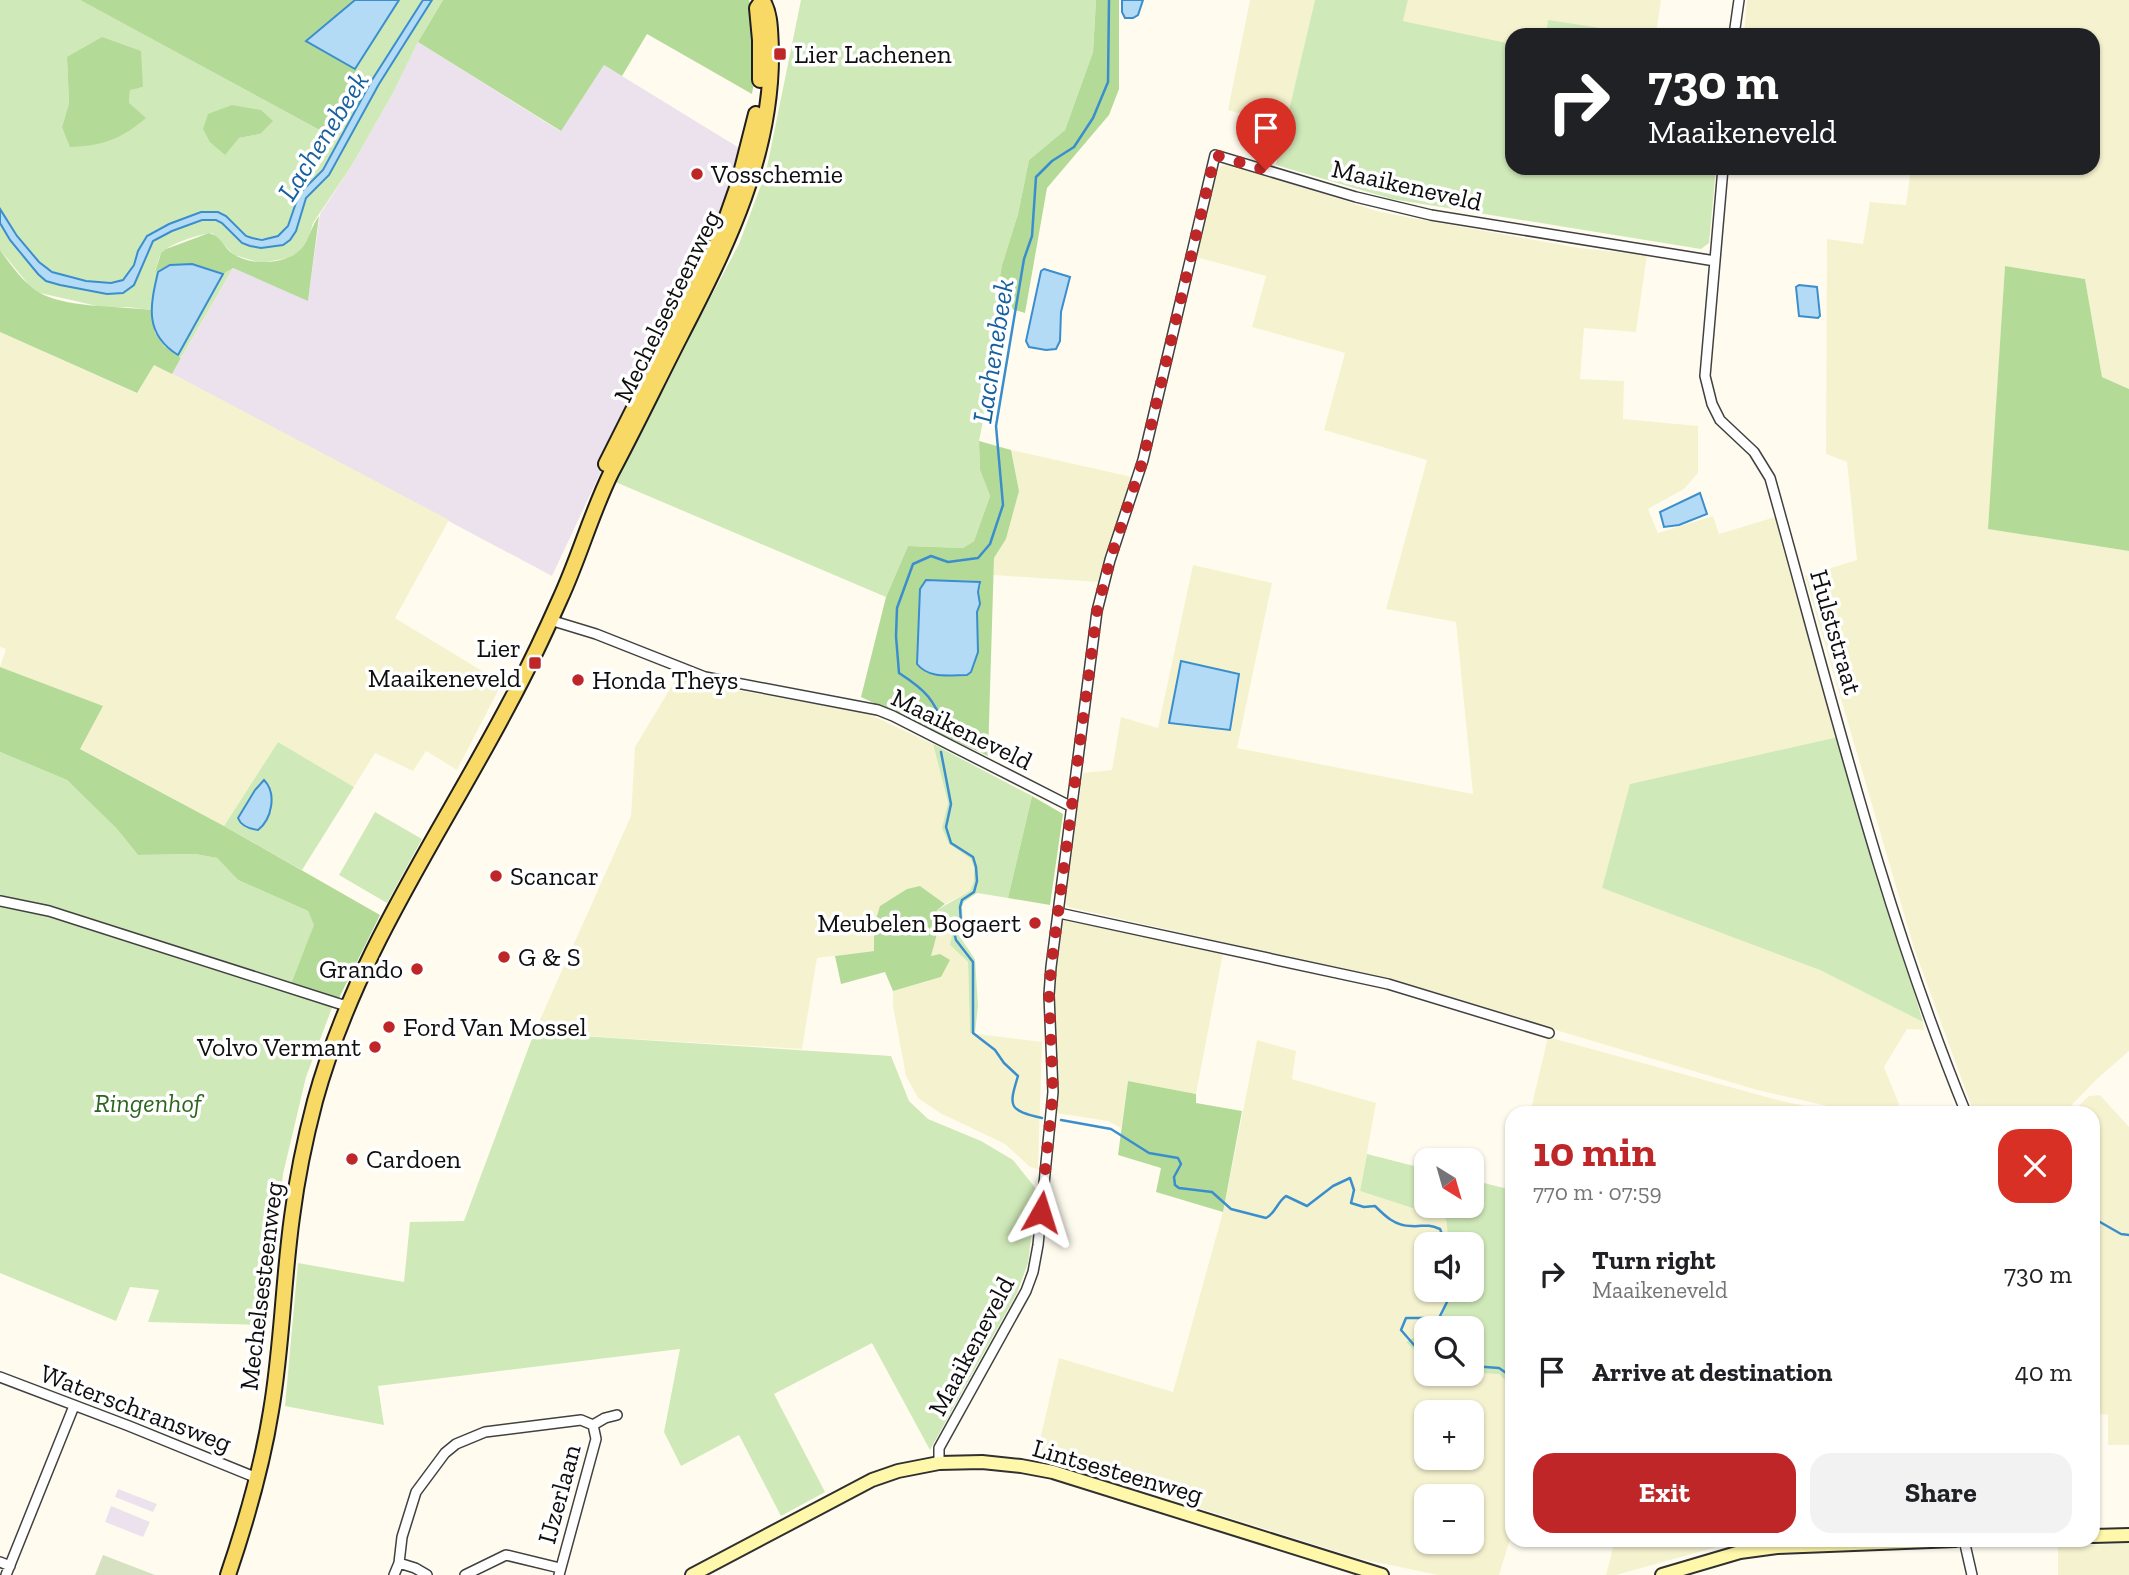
<!DOCTYPE html>
<meta charset="utf-8">
<style>
:root{--surface:#fff;--page:#f2f2f2;--text:#202124;--muted:#757577;--accent:#be2628}
body{margin:0;font-family:"Zilla Slab",serif;background:var(--page);color:var(--text);height:100vh;display:flex;flex-direction:column;font-size:26px;white-space:nowrap}
*{box-sizing:border-box;margin:0}
p{font-size:23px;color:var(--muted)}
.icon{flex:none;width:38px;height:38px;fill:none;stroke:currentColor;stroke-width:2;stroke-linecap:round;stroke-linejoin:round}
.map{position:relative;flex:1;overflow:hidden}
.sheet{position:absolute;left:1505px;top:1106px;width:595px;height:441px;display:flex;flex-direction:column;background:var(--surface);border-radius:21px;box-shadow:0 2px 5px #0004}
.sheet>*{flex:none}
.hud{position:absolute;left:1505px;top:28px;width:595px;height:147px;border-radius:21px;box-shadow:0 2px 5px #0004;background:#202124;color:#fff;overflow:hidden}
.needle{width:46px;rotate:143deg}
.controls{position:absolute;left:1414px;top:1148px;display:grid;gap:14px}
.controls a{display:grid;place-items:center;width:70px;height:70px;border-radius:14px;background:var(--surface);box-shadow:0 2px 5px #0004;font-size:35px}
.pin{position:absolute;display:grid;place-items:center;width:60px;height:60px;color:#fff;margin:-72px -30px;border-radius:50% 50% 50% 0;rotate:-45deg;box-shadow:0 0 7px #0007}
.pin .icon{rotate:45deg}
.me{position:absolute;width:77px;margin:-38px;rotate:6deg;stroke-linejoin:round;filter:drop-shadow(0 0 5px #0008)}
.turn{display:flex;align-items:center;gap:24px;height:147px;padding:0 28px;font-size:32px}
.turn .icon{width:91px;height:91px;stroke-width:2.5}
.turn b{display:block;font-size:49px;line-height:60px}
.round{display:grid;place-items:center;flex:none;width:74px;height:74px;border-radius:21px;background:var(--page)}
.overview{display:flex;align-items:center;justify-content:space-between;height:119px;padding:0 28px}
h1{font-size:42px;font-weight:700;line-height:52px;color:var(--accent)}
.primary-button{display:flex;gap:14px;margin-top:auto;padding:14px 28px}
.primary-button a{flex:1;height:80px;border-radius:21px;background:var(--accent);color:#fff;font-size:28px;font-weight:700;line-height:80px;text-align:center}
.primary-button a+a{background:var(--page);color:var(--text)}
ul{padding:0;list-style:none}
li{display:flex;align-items:center;gap:21px;height:98px;padding:0 28px}
li div{flex:1}
li b{display:block;font-size:26px}
li em{font-style:normal}
.map>svg:first-child{display:block}
.industrial{fill:#ece2ed}
.farmland{fill:#f5f3cf;fill-rule:evenodd}
.green{fill:#d0e9b9;fill-rule:evenodd}
.forest{fill:#b4da98;fill-rule:evenodd}
.cemetery{fill:#d5e1c0}
.water{fill:#b4dbf6;stroke:#3b8ecd;stroke-width:2}
.lines{fill:none;stroke-linecap:round;stroke-linejoin:round}
.stream{stroke:#3b8ecd;stroke-width:2.5}
.street-casing{stroke:#414141;stroke-width:12}
.secondary-casing{stroke:#303030;stroke-width:16}
.primary-casing{stroke:#1f1f1f;stroke-width:18}
.street{stroke:#fff;stroke-width:9}
.secondary{stroke:#fff8ab;stroke-width:12}
.primary{stroke:#f8d966;stroke-width:14}
.route{stroke:#be2628;stroke-width:12;stroke-dasharray:0 21.6}
.poi-dot{fill:#be2628;stroke:#fff;stroke-width:2.5}
.labels{text-anchor:middle;dominant-baseline:central;stroke-width:7;stroke-linejoin:round;paint-order:stroke}
.poi-label{font-size:26px;fill:#0e0e0e;stroke:#fff;text-anchor:start}
.street-label{font-size:26px;fill:#0e0e0e;stroke:#fff}
.park-label{font-size:26px;font-style:italic;fill:#2b661e;stroke:#fff}
.water-label{font-size:28px;font-style:italic;fill:#1760a0;stroke:#fff}
</style>
<div class="map">
<svg width="2129" height="1575" viewBox="0 0 2129 1575">
<rect width="100%" height="100%" fill="#fffcef"/>
<!-- industrial -->
<path class="industrial" d="M418,42L560,131L604,65L741,149L715,228L552,576L172,374L233,268L308,300L320,214L352,165L393,93Z
M118,1489L157,1504L153,1512L115,1497Z
M111,1506L150,1522L143,1537L105,1522Z"/>
<!-- farmland -->
<path class="farmland" d="M1250,0H1315L1285,127L1228,110Z
M1408,0H1661L1656,35L1548,21L1546,35H1512V44L1403,21Z
M1747,0H2129V389L2102,377L2085,279L2005,266L1989,529L2129,551V1051L2097,1079L2064,1113H1974L1914,948L1805,576L1857,560L1847,462L1826,454L1827,239L1863,244L1870,202L1906,205L1911,168H2093V35H1744Z
M1223,165H1233L1380,212L1579,248L1647,255L1636,332L1584,328L1580,379L1624,381L1623,419L1698,426V473L1684,489L1648,509L1658,533L1713,516L1719,534L1775,517L1838,737L1631,784L1602,888L1820,970L1923,1022L1924,1030L1907,1029L1884,1067L1899,1104L1897,1113H1858L1757,1090L1381,978L1068,907L1065,903L1064,894L1083,773L1112,770L1121,717L1158,728L1193,565L1272,583L1237,748L1473,794L1456,622L1386,609L1427,460L1324,430L1345,353L1252,327L1266,276L1196,257L1217,170Z
M0,332L136,393L154,364L449,520L395,618L502,683L457,770L426,751L413,771L375,753L354,787L278,742L224,826L79,748L102,706L0,667L6,649L0,647Z
M1011,450L1132,477L1099,582L993,575L994,558L1006,539L1019,491Z
M679,674L709,685L869,714L933,744L948,804L942,828L949,844L971,859L974,868V881L970,891L945,904L920,886L874,926V951L817,958L802,1049L534,1033L631,816L635,747Z
M937,910L945,914L953,930L950,945L968,962L970,1033L1042,1042L1038,1169L1030,1167L1005,1144L940,1113L918,1098L906,1076L893,1006V991L942,977L930,957L938,930Z
M1062,920L1223,953L1196,1094L1128,1081L1121,1128L1108,1121L1056,1113L1053,971Z
M1548,1037L1774,1099L1836,1113H1530Z
M1257,1040L1296,1051L1292,1079L1376,1103L1360,1191L1446,1219L1449,1244H1426V1290H1451V1294L1439,1323L1426,1328L1406,1342L1426,1362V1374H1499L1508,1384L1512,1382V1533L1499,1575H1438L1361,1559L1036,1457L1059,1358L1173,1392L1223,1212ZM1426,1412H1472V1458H1426ZM1426,1496H1472V1542H1426Z
M2100,1095L2129,1127V1445H2108V1415L2093,1413V1113H2071L2089,1096Z
M1615,1540H1770L1717,1547L1616,1575H1606Z
M2129,1543V1575H2058V1547Z"/>
<!-- green -->
<path class="green" d="M0,0H80L327,134L360,72L355,69L399,0H423L372,80L323,170L299,194L292,217L284,232L271,239L252,238L246,236L226,216L218,212H201L169,224L147,236L128,275L118,282L111,283L85,281L63,276L44,267L27,249L0,209ZM67,57L140,62L143,87L130,89L129,103L62,127L69,103ZM208,114L260,134L239,138Z
M432,0H443L418,42L393,93L352,165L313,223L309,237L300,251L288,258L261,263L234,255L212,233C200,234 167,244 160,255C158,260 157,266 155,271L158,272L151,310L128,307L106,308L40,293L29,285L0,250V223L20,254L46,281L107,294L123,293L153,241L188,224L202,220H216L227,226L235,237L250,246L296,231L306,198L329,175L379,84Z
M801,0H1096L1093,52L1065,130L1029,160L1018,214L1002,265L995,304L992,376L979,441L980,470L990,496L974,541L963,548L908,546L886,597L613,481L739,244L766,172Z
M1315,0H1408L1403,21L1512,44V168H1716L1709,243L1701,249L1392,199L1276,165Z
M1548,20L1648,35H1546Z
M233,268L181,358L178,355L223,274Z
M1838,737L1923,1022L1820,970L1602,888L1630,784Z
M278,742L354,787L302,870L224,826Z
M933,744L1032,796L1008,898L977,893L964,902L962,907L963,923L958,934L975,959L978,1006L975,1033H970L968,962L950,945L953,930L945,925L944,914L937,910L970,891L974,881V868L971,859L949,844L942,828L948,803Z
M0,752L67,780L117,829L138,855L195,854L217,858L238,880L308,911L315,925L291,984L50,908L0,898Z
M375,812L422,839L387,903L339,875Z
M0,906L53,917L333,1005L306,1077L283,1174L268,1325L148,1322L159,1290L130,1287L116,1321L0,1273Z
M534,1033L891,1056L909,1101L928,1119L981,1141L1013,1160L1037,1190L1028,1263L1017,1293L930,1450L872,1343L774,1394L825,1492L781,1516L739,1435L681,1466L664,1432L680,1349L378,1386L384,1425L285,1406L298,1263L404,1282L410,1222L464,1221Z
M1367,1154L1426,1169V1206H1472V1180L1512,1190V1382L1509,1384L1499,1374L1472,1373V1328H1430L1439,1323L1451,1290H1472V1244H1449L1446,1219L1360,1191Z
M1426,1330V1362L1406,1342Z"/>
<!-- forest -->
<path class="forest" d="M80,0H355L307,41L360,72L327,134Z
M443,0H749C755,30 758,64 752,94L647,34L622,76L604,65L561,131L418,42Z
M1096,0H1119V89L1109,115L1047,188L1025,313L995,304L1002,265L1018,214L1029,160L1065,130L1093,52Z
M102,37L141,51L143,87L130,90L129,103L146,118C121,139 103,146 70,147L62,127L69,103L67,57Z
M232,105L261,110L273,121L260,134L239,138L225,155L210,142L203,129L208,114Z
M319,216L308,301L233,268L223,274L192,264L170,265L155,272L161,253L166,249L209,233C221,236 223,247 233,254C251,266 286,265 301,249C310,239 311,226 319,216Z
M0,250C11,265 22,281 37,291C61,308 121,306 151,310L155,333L164,346L181,358L172,374L154,365L137,393L0,332Z
M2005,266L2085,279L2102,377L2129,389V551L1988,529Z
M979,441L1011,450L1019,491L1006,539L994,558L988,756L861,697L886,597L908,546L963,548L974,541L990,496L980,470ZM927,580L977,581L981,585C976,595 978,627 978,639C978,650 973,662 971,672L967,675L930,674L917,664L920,589Z
M0,667L103,706L80,749L224,826L380,915L338,1000L291,984L314,925L308,911L238,880L217,858L195,854L138,855L117,829L67,780L0,752Z
M1032,796L1063,814L1050,905L1008,898Z
M920,886L945,904L937,910L938,930L931,956L940,954L950,960L941,977L893,991L885,972L841,984L835,956L874,951V926L880,906L907,889Z
M1128,1081L1196,1094V1103L1242,1111L1223,1212L1156,1192L1161,1168L1118,1155Z"/>
<!-- cemetery -->
<path class="cemetery" d="M103,1555L155,1575H95Z"/>
<!-- water -->
<path class="water" d="M355,0H399L355,69L306,41Z
M423,0H432L379,84L329,175L306,198L296,231L290,240L283,245L261,248L250,246L242,243L222,223L216,220H202L172,231L153,241L134,285L123,293L107,294L60,285L46,281L38,274L10,240L0,223V209L17,236L39,262L52,272L86,281L111,283L123,280L134,265L138,251L147,236L169,224L201,212H218L226,216L246,236L252,238L262,240L278,236L288,226L299,194L323,170L372,80Z
M1122,0H1143L1138,15L1133,18H1125L1122,12Z
M192,264L223,274L178,355C144,334 150,306 158,272L170,265Z
M1044,269L1070,277L1061,312L1060,341L1056,349L1046,350L1029,347L1026,341L1041,271Z
M1799,285L1817,287L1820,316L1818,318L1799,316L1796,287Z
M1700,493L1707,514L1679,525L1664,527L1660,512Z
M926,580L980,582L978,592L980,604L977,612L978,652L971,672L967,675C949,675 929,679 917,664L920,589Z
M1181,661L1239,674L1230,730L1169,723Z
M264,780C277,793 272,819 258,830C250,829 241,826 238,818L255,790Z"/>
<g class="lines">
<!-- stream -->
<path class="stream" d="M946,729C933,699 927,691 899,673L896,636L897,608L913,564L931,556L948,562L978,558L990,544L1003,505L996,426L1024,259L1032,236L1036,177L1052,161L1074,147L1093,118L1108,82L1109,0
M941,752L951,804L946,827L951,843L973,857L976,867L977,881L974,892L962,900L960,907L961,923L954,932L956,940L973,962V1033L995,1050L1004,1063L1018,1076C1008,1108 1009,1110 1042,1118
M1061,1120L1111,1129L1149,1153L1178,1158L1181,1164L1174,1177L1175,1185L1179,1188L1212,1192L1231,1209L1266,1218C1276,1213 1277,1202 1286,1196L1307,1206L1333,1186L1350,1178L1354,1190L1351,1203L1364,1207L1375,1206C1385,1216 1395,1226 1411,1226C1424,1227 1425,1223 1440,1229L1446,1244
M2093,1218L2121,1234L2129,1235
M1426,1355L1421,1353L1401,1330L1406,1318H1439L1448,1300V1290
M1472,1366L1499,1368L1512,1377"/>
<defs>
<path id="street" d="M1734,35L1739,0
M1723,168L1705,376L1712,404L1720,420L1754,452L1770,478C1830,691 1882,908 1966,1113
M550,620L596,634L705,677L878,710L893,716L1070,806
M0,901L49,911L340,1004L350,1005
M1059,913L1388,984L1549,1033
M0,1377L129,1426L257,1478
M593,1425L605,1418L617,1415
M939,1463V1448L1026,1291L1033,1272L1038,1245L1053,1092L1049,995L1051,967L1097,611L1110,560L1143,460L1215,155L1356,197L1431,215L1715,261
M1964,1540L1972,1575
M0,1562L10,1566
M399,1563L415,1568L427,1575
M6,1575L74,1406
M394,1575L399,1563L402,1537L416,1492L445,1453L456,1444L485,1432L581,1420L593,1425L596,1439L559,1575
M465,1575L506,1555L560,1568"/>
<path id="secondary" d="M2093,1536L2129,1535
M692,1575L872,1480L898,1471L939,1463L982,1462L1021,1466L1053,1472L1382,1575
M1662,1575L1740,1552L1777,1547L1956,1540"/>
<path id="primary" d="M760,80V40L757,8L762,1
M606,464L719,239L738,185L756,114
M228,1575C246,1522 262,1467 271,1411C282,1347 283,1282 292,1217C297,1178 305,1139 315,1101C355,955 439,837 508,706C527,671 544,635 560,599C579,558 591,514 611,473C635,428 657,382 680,337C727,246 773,154 771,49C770,33 771,13 762,0"/>
</defs>
<!-- street casing -->
<use href="#street" class="street-casing"/>
<!-- secondary casing -->
<use href="#secondary" class="secondary-casing"/>
<!-- primary casing -->
<use href="#primary" class="primary-casing"/>
<!-- street -->
<use href="#street" class="street"/>
<!-- secondary -->
<use href="#secondary" class="secondary"/>
<!-- primary -->
<use href="#primary" class="primary"/>
</g>
<g class="lines">
<!-- route -->
<path class="route" d="M1041,1212L1053,1092L1049,995L1051,967L1097,611L1110,560L1143,460L1215,155L1266,170"/>
</g>
<!-- markers -->
<g class="poi-dot">
<rect x="773" y="47" width="14" height="14" rx="3.5"/>
<circle cx="697" cy="174" r="7"/>
<rect x="528" y="656" width="14" height="14" rx="3.5"/>
<circle cx="578" cy="680" r="7"/>
<circle cx="496" cy="876" r="7"/>
<circle cx="1035" cy="923" r="7"/>
<circle cx="504" cy="957" r="7"/>
<circle cx="417" cy="969" r="7"/>
<circle cx="389" cy="1027" r="7"/>
<circle cx="375" cy="1047" r="7"/>
<circle cx="352" cy="1159" r="7"/>
</g>
<g class="labels">
<!-- poi labels -->
<g class="poi-label">
<text x="794" y="54">Lier Lachenen</text>
<text x="711" y="174">Vosschemie</text>
<text x="521" y="648" text-anchor="end">Lier<tspan x="521" dy="30">Maaikeneveld</tspan></text>
<text x="592" y="680">Honda Theys</text>
<text x="510" y="876">Scancar</text>
<text x="1021" y="923" text-anchor="end">Meubelen Bogaert</text>
<text x="518" y="957">G &amp; S</text>
<text x="403" y="969" text-anchor="end">Grando</text>
<text x="403" y="1027">Ford Van Mossel</text>
<text x="361" y="1047" text-anchor="end">Volvo Vermant</text>
<text x="366" y="1159">Cardoen</text>
</g>
<!-- street labels -->
<g class="street-label">
<text transform="translate(1407 185) rotate(13)">Maaikeneveld</text>
<text transform="translate(667 306) rotate(-64)">Mechelsesteenweg</text>
<text transform="translate(1836 632) rotate(74)">Hulststraat</text>
<text transform="translate(962 729) rotate(26)">Maaikeneveld</text>
<text transform="translate(261 1286) rotate(-83)">Mechelsesteenweg</text>
<text transform="translate(971 1346) rotate(-62)">Maaikeneveld</text>
<text transform="translate(136 1408) rotate(21)">Waterschransweg</text>
<text transform="translate(1118 1471) rotate(16)">Lintsesteenweg</text>
<text transform="translate(559 1494) rotate(-75)">IJzerlaan</text>
</g>
<!-- park labels -->
<g class="park-label">
<text x="148" y="1103">Ringenhof</text>
</g>
<!-- water labels -->
<g class="water-label">
<text transform="translate(323 136) rotate(-58)">Lachenebeek</text>
<text transform="translate(993 351) rotate(-81)">Lachenebeek</text>
</g>
</g>
</svg>
<div class="controls">
<a><svg class="needle" viewBox="-14 -14 28 28"><path d="M0-13l5 13h-10z" fill="#e53935"/><path d="M0 13l5-13h-10z" fill="#757577"/></svg></a>
<a><svg class="icon" aria-label="sound" viewBox="0 0 24 24"><path d="M4 9h4l5-4v14l-5-4H4zM17 9q2 3 0 6"/></svg></a>
<a><svg class="icon" aria-label="search" viewBox="0 0 24 24"><circle cx="10" cy="10" r="6"/><path d="M15 15l6 6"/></svg></a>
<a>+</a>
<a>−</a>
</div>
<div class="pin" style="left:1266px;top:170px;background:#d93025"><svg class="icon" aria-label="arrive" viewBox="0 0 24 24"><path d="M6 21V4h12l-3 4 3 4H6"/></svg></div>
<svg class="me" style="left:1041px;top:1212px" viewBox="-20 -20 40 40"><path d="M0-17L14 15 0 8-14 15z" fill="#be2628" stroke="#fff" stroke-width="4"/></svg>
<div class="hud">
<div class="turn"><svg class="icon" aria-label="right" viewBox="0 0 24 24"><path d="M7 20v-9h11M14 6l5 5-5 5"/></svg><div><b>730 m</b>Maaikeneveld</div></div>
</div>
<section class="sheet">
<div class="overview"><div><h1>10 min</h1><p>770 m · 07:59</p></div><a class="round" style="background:#d93025;color:#fff"><svg class="icon" aria-label="close" viewBox="0 0 24 24"><path d="M6 6l12 12M18 6L6 18"/></svg></a></div>
<ul>
<li><svg class="icon" aria-label="right" viewBox="0 0 24 24"><path d="M7 20v-9h11M14 6l5 5-5 5"/></svg><div><b>Turn right</b><p>Maaikeneveld</p></div><em>730 m</em></li>
<li><svg class="icon" aria-label="arrive" viewBox="0 0 24 24"><path d="M6 21V4h12l-3 4 3 4H6"/></svg><div><b>Arrive at destination</b></div><em>40 m</em></li>
</ul>
<div class="primary-button"><a>Exit</a><a>Share</a></div>
</section>
</div>
